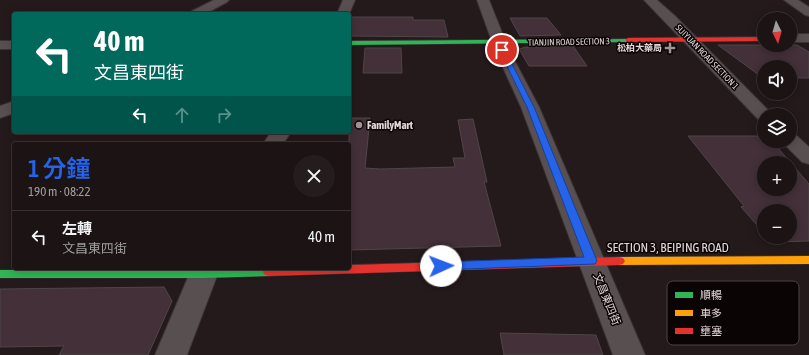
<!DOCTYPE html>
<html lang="zh-TW">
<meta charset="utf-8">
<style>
:root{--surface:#1b1314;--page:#241c1d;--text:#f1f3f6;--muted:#a09ea0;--line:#393234;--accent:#2563eb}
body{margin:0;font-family:"Asap Condensed","Noto Sans TC",sans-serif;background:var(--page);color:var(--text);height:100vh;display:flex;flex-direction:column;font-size:15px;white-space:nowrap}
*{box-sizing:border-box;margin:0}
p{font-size:13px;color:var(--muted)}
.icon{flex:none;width:22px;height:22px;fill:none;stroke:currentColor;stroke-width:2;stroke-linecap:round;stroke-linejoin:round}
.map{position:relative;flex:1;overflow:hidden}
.panel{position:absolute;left:12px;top:142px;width:339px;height:128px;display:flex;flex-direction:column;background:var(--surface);border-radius:4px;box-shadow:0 2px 10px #0003,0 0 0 1px var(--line)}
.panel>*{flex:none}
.guide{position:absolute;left:12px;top:12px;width:339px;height:122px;border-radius:4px;box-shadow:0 2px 10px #0003,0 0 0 1px var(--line);background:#00695c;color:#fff;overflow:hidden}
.needle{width:26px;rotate:175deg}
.controls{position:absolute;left:757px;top:12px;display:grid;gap:8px}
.controls a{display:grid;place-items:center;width:40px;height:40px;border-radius:50%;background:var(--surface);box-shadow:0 2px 10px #0003,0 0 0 1px var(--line);font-size:20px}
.pin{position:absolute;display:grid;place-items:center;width:34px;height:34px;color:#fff;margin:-17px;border:2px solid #fff;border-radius:50%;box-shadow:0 1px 4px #0007}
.me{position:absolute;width:44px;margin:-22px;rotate:88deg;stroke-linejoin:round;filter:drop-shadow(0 0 3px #0008)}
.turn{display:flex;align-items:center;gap:14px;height:84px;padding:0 16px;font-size:18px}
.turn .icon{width:52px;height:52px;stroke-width:2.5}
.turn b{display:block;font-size:28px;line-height:34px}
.lanes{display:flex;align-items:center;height:38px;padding:0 16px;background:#0003;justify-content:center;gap:20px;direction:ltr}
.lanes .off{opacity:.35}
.round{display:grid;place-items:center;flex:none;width:42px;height:42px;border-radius:21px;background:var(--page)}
.summary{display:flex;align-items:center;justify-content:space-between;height:68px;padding:0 16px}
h1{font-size:24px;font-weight:600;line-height:30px;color:var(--accent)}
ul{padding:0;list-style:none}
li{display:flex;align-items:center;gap:12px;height:52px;padding:0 16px;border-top:1px solid var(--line)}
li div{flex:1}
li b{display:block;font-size:15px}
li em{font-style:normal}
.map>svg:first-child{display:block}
.building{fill:#433039;stroke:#4f4648;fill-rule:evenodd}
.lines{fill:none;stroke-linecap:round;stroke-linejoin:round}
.street-casing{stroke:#3b3334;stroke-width:2}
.fast-casing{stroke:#3b3334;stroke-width:1}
.slow-casing{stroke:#3b3334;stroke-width:1}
.jam-casing{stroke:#3b3334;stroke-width:1}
.street{fill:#584f50;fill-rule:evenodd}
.fast{fill:#30b455;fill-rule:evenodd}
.slow{fill:#ff9f0a;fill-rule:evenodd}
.jam{fill:#e5322d;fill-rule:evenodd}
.route{fill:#2563eb;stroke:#184099}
.poi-dot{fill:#a19496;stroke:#0b0405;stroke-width:1.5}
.labels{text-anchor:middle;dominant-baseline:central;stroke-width:3;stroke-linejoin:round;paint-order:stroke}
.far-street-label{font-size:9px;fill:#e4d6d8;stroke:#0b0405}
.far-poi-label{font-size:9px;font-weight:bold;fill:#e4d6d8;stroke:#0b0405;text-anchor:end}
.poi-label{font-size:11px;font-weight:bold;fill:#e4d6d8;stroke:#0b0405;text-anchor:start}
.street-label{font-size:11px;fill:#e4d6d8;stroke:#0b0405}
.near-street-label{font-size:13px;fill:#e4d6d8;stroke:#0b0405}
.key{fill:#0b0405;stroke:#4c4344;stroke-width:1}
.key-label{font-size:11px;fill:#e4d6d8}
</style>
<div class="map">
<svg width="809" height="355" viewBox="0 0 809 355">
<rect width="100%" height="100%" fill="#24191b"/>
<!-- building -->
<path class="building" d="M349,17H413V20H444L448,37L349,36Z
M510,18H547L561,35L520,36Z
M718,45H797L809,52V78H790V67H764L763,78Z
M573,46L587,66H529L519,49L526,47Z
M365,48H401L402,73H363Z
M349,118H370L365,168L380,169L455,167L453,158H465L458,120L473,119L487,182H484L501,246L349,250Z
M688,136H764V141H772L809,184V241L771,242L767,237H790V211H764V233L741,207L744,206ZM764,163H790V189H764Z
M164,287L172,301L148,355H59L64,346L0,347V289Z
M500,333L596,335L603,355H504Z"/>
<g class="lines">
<defs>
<path id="street" d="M214,0H229L227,2L205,14H190L192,11Z
M343,0H355L349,14H337Z
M477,0H489L509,50L539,107L645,355H613L521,107L495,50Z
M644,0H657L675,16L773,115H764V120L758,119Z
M784,0H798L809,7V16L805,15Z
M790,34H809V42H790Z
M0,41H14V49H0Z
M14,101V113L0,118V106Z
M271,132H291L283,144H263Z
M790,134L797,136L809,147V164L802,162L781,141H790Z
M192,268H220L187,355H155Z"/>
<path id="fast" d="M630,39L631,40L628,42L349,45V41Z
M270,268L273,269L275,272L273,275L269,276L203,278H0V270H203Z"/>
<path id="slow" d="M809,256V264L619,265L615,264L613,261L615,258L619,257Z"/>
<path id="jam" d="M764,37V41L628,42L625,40L628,38Z
M619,257L623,258L625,261L623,264L619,265L269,276L265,275L263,272L265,269L268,268H349V265Z"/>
</defs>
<!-- street casing -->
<use href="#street" class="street-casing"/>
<!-- fast casing -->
<use href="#fast" class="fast-casing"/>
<!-- slow casing -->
<use href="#slow" class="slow-casing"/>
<!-- jam casing -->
<use href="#jam" class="jam-casing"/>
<!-- street -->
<use href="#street" class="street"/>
<!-- fast -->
<use href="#fast" class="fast"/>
<!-- slow -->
<use href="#slow" class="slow"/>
<!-- jam -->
<use href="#jam" class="jam"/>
</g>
<!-- route -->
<path class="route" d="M500,48L505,50L534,107L597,261L595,264L441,270L437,269L435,266L437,263L441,262L584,257L527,107L499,50Z"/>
<!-- markers -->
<g class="poi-dot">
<path d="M668 42h4v4h4v4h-4v4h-4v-4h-4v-4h4z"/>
<circle cx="359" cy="125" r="4"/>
</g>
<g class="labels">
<!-- far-street labels -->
<g class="far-street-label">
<text transform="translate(569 42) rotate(-1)">TIANJIN ROAD SECTION 3</text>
<text transform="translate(707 57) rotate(46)">SUIYUAN ROAD SECTION 1</text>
</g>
<!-- far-poi labels -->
<g class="far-poi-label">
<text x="662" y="48">松柏大藥局</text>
</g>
<!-- poi labels -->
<g class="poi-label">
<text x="367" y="125">FamilyMart</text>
</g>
<!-- street labels -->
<g class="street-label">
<text transform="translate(607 299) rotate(68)">文昌東四街</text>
</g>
<!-- near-street labels -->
<g class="near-street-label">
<text x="668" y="247">SECTION 3, BEIPING ROAD</text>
</g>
</g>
<!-- legend -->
<rect x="667" y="281" width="132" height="64" rx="6" class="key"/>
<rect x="675" y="292" width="18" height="6" fill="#30b455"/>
<rect x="675" y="310" width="18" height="6" fill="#ff9f0a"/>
<rect x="675" y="328" width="18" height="6" fill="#e5322d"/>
<g class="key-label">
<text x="700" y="299">順暢</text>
<text x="700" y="317">車多</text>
<text x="700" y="335">壅塞</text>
</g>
</svg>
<div class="controls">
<a><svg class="needle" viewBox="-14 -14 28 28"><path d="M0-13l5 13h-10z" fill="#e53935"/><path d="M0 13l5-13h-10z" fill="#a09ea0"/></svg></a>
<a><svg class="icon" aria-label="sound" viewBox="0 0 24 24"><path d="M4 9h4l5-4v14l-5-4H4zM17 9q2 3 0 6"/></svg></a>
<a><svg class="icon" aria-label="layers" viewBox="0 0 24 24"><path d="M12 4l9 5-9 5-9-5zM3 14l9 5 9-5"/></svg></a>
<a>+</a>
<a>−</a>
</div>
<div class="pin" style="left:502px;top:50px;background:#d93025"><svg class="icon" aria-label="arrive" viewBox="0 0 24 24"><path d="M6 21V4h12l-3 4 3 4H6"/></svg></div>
<svg class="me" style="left:441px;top:266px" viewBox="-20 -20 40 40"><circle r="19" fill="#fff"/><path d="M0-13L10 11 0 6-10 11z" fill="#2563eb"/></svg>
<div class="guide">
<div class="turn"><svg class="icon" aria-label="left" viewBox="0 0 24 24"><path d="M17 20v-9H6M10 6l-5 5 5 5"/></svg><div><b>40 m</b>文昌東四街</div></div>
<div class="lanes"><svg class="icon" aria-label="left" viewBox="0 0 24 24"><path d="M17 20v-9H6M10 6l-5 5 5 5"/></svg><svg class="icon off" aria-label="ahead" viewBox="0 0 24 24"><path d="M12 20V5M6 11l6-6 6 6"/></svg><svg class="icon off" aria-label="right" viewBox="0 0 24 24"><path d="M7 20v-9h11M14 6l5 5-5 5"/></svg></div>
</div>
<section class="panel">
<div class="summary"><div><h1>1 分鐘</h1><p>190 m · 08:22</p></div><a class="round"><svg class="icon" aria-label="close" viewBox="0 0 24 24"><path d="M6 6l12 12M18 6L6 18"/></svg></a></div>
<ul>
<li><svg class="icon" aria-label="left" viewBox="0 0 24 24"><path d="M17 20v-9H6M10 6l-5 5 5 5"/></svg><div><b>左轉</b><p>文昌東四街</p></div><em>40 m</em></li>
</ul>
</section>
</div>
